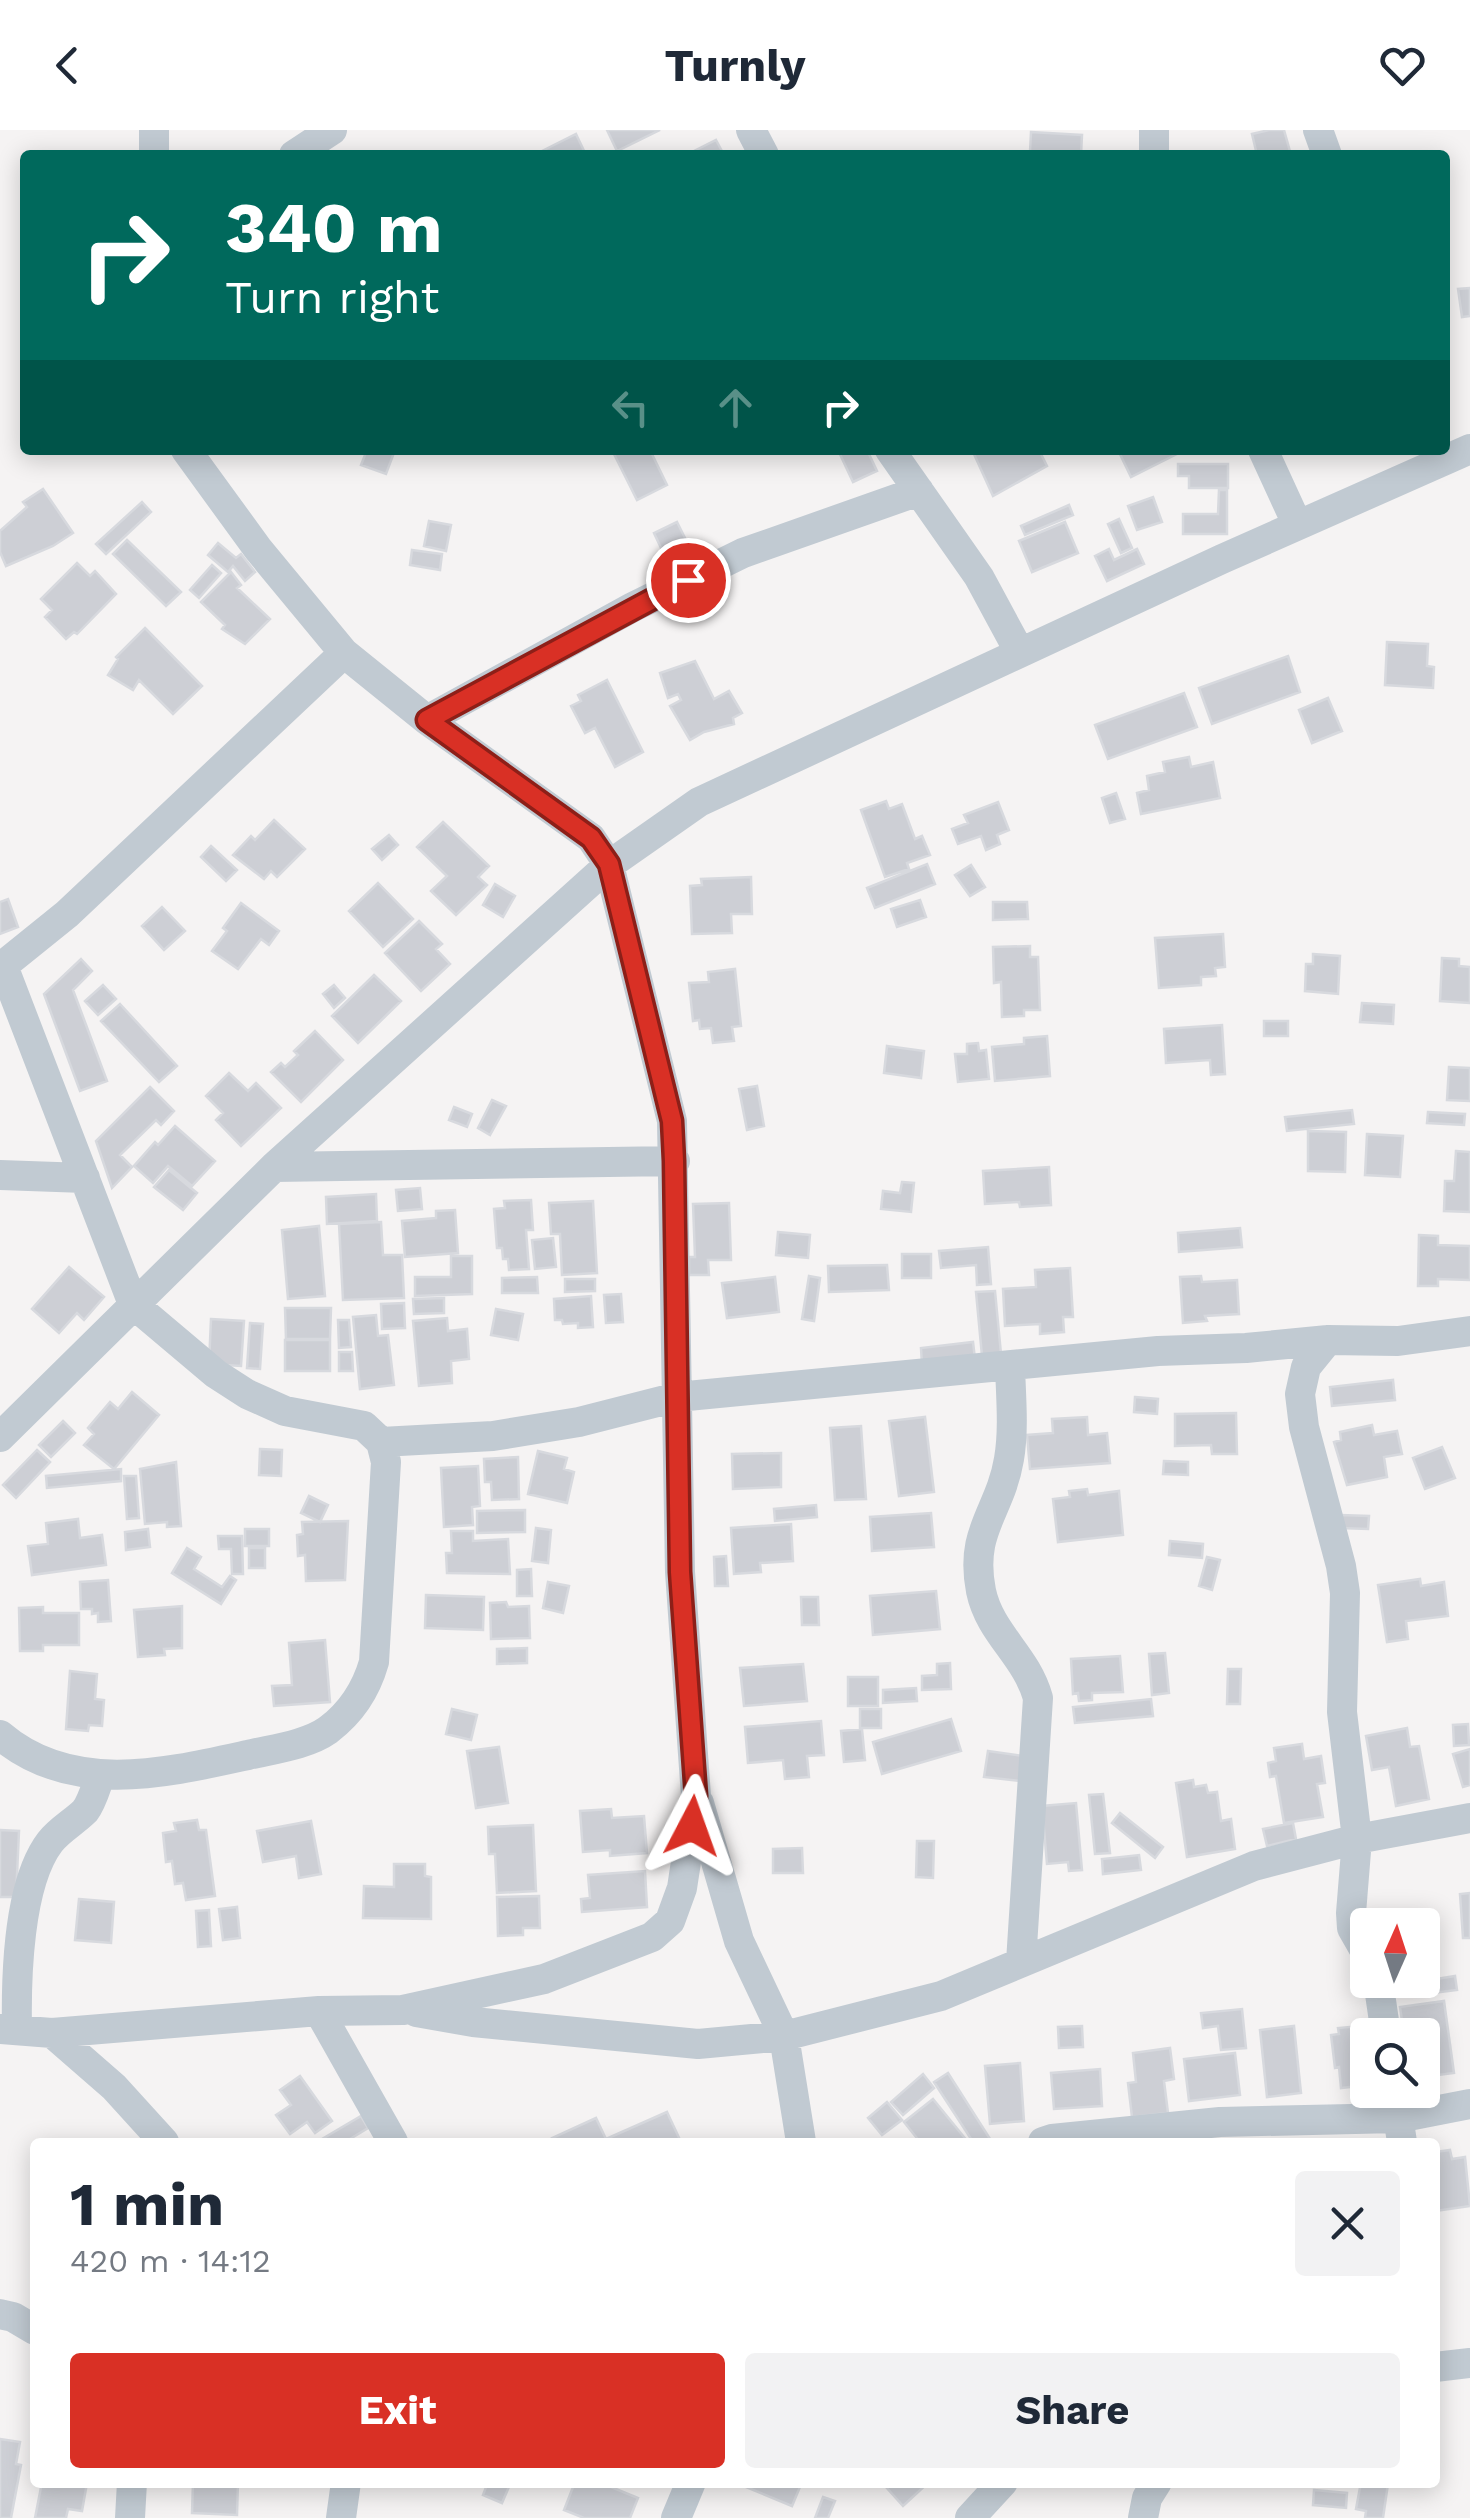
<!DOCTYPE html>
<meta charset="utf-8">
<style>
:root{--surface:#fff;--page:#f2f2f3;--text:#1f2937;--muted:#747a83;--accent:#d93025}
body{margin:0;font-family:"Work Sans",sans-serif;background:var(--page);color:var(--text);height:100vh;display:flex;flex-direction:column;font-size:38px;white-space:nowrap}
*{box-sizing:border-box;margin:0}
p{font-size:32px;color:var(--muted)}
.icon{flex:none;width:55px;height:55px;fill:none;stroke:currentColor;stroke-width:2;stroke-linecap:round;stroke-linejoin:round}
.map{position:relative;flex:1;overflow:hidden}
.details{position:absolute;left:30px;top:2008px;width:1410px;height:350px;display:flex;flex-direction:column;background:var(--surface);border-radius:10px;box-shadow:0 5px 25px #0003}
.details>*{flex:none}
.hud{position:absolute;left:20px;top:20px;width:1430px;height:305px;border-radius:10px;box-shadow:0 5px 25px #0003;background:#00695c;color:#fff;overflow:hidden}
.needle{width:65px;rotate:3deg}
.buttons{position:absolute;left:1350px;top:1778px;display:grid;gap:20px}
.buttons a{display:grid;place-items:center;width:90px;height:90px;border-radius:10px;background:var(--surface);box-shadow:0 5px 25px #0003;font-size:50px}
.pin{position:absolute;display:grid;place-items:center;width:85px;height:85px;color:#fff;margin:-42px;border:5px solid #fff;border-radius:50%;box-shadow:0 2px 10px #0007}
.me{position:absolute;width:110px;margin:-55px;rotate:4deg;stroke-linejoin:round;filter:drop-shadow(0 0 8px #0008)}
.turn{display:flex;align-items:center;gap:35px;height:210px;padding:0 40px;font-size:45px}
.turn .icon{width:130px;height:130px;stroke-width:2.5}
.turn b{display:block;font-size:70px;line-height:85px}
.lanes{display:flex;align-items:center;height:95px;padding:0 40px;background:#0003;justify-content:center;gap:50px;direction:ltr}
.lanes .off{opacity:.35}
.round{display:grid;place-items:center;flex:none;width:105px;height:105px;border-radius:10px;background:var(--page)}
.head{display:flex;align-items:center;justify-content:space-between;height:170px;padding:0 40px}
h1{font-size:60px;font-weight:700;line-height:75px}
.cta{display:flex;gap:20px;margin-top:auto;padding:20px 40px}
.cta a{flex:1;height:115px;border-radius:10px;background:var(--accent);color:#fff;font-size:40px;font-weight:700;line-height:115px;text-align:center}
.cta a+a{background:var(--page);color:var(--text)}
header{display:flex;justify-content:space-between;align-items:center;height:130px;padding:0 40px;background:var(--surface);font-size:45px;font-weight:700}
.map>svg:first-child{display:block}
.building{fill:#cdcfd5;stroke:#d7d9de;stroke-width:2.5}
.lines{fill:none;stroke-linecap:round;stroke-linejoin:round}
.minor{stroke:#c1cad2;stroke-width:30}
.route-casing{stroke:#8d1f18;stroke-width:25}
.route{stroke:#d93025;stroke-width:18}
</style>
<header><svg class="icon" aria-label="back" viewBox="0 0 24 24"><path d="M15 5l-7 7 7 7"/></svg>Turnly<svg class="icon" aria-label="heart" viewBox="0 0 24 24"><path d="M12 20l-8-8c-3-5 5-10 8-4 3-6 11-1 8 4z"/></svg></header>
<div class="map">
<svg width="1470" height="2388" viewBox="0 0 1470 2388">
<rect width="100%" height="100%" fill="#f5f3f3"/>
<!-- building -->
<path class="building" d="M607,0H660L617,21Z
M1269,0H1284L1291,25H1257L1252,4Z
M1031,2L1082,5L1081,25L1030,22Z
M576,4L586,25H534Z
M716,10L724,25H689L688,24Z
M1470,158V186L1462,187L1458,159Z
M367,320H395L386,344L361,335Z
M612,320H650L667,355L637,370Z
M838,320H867L877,341L853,352Z
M982,320H1039L1047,336L993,366L974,324Z
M1118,320H1185L1131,347Z
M1178,334H1228V358H1189V346H1178Z
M43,359L73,403L53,416L6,436L0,422V401L27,377L23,372Z
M1219,360H1227V404H1183V384H1218Z
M1153,367L1162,392L1137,400L1128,376Z
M142,372L151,382L106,424L96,414Z
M1069,375L1073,385L1025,405L1021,396Z
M1119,389L1132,418L1121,423L1108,394Z
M429,391L451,395L446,421L424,416Z
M677,392L694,426L670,437L654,403Z
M1065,392L1078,423L1032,442L1019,411Z
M127,410L181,462L166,476L113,424Z
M218,413L236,428L241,424L255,442L245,451L233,436L228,442L208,425Z
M1109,419L1114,430L1137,419L1144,434L1107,451L1095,426Z
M412,420L442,424L440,440L410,435Z
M77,433L90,446L95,441L116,464L77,504L74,502L66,509L45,487L52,480L41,469Z
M212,435L221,443L199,468L190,460Z
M231,442L241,455L237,458L270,489L245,514L222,499L225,495L201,472Z
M145,498L202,556L173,584L139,550L133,560L108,545L118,529L116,527Z
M1387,512L1428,514L1427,536L1434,537L1433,558L1385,555Z
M1288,526L1300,562L1212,594L1199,558Z
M695,531L714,569L729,561L742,583L733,588L734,594L704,602L690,610L670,576L681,570L678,564L668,568L660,543Z
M607,550L643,622L615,637L595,598L585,603L571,576L581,571L578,565Z
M1184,563L1197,597L1108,629L1095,595Z
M1328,568L1342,601L1312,613L1299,580Z
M1189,627L1191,637L1213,632L1220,668L1141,684L1137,663L1149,660L1147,646L1165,642L1163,632Z
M1116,663L1125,689L1110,693L1102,668Z
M886,671L889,679L902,674L915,709L922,706L930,725L907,733L909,739L885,747L861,680Z
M998,672L1009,700L997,705L1000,714L986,720L981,706L958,714L952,699L968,693L964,685Z
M274,690L305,719L277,747L271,741L264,749L233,725L251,706L255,710Z
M443,692L489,736L478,747L487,755L456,785L431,761L447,746L417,717Z
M389,705L398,715L382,730L372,719Z
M211,716L237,740L226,751L201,727Z
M927,734L935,754L875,778L867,758Z
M971,735L985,757L970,766L955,745Z
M751,747L752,784H731L732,803L692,804L690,756L702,755L701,749Z
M378,753L413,789L383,817L349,781Z
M495,754L515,766L503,787L483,775Z
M8,769L18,797L0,804V772Z
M920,770L926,787L897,797L891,779Z
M993,772H1027L1028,789L993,790Z
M241,773L279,801L269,815L261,809L238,839L212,821L227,801L223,798Z
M162,777L185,801L164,820L142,796Z
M419,791L442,814L436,819L450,834L421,861L385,823Z
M1223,804L1225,837L1215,838L1216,846L1201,847V855L1159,858L1155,808Z
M1030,816V827H1038L1040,880H1024V886L1002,887L1001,852L994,853L993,817Z
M1313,824L1340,826L1338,864L1305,861L1306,834H1313Z
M1442,828L1459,829V836L1470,837V873L1440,871Z
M81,829L92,841L73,860L107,951L80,961L44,864Z
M735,839L741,896L732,897L734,911L713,913L711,898L700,899L699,890L693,891L689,853L709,852L708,842Z
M374,845L401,871L358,913L332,886Z
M103,855L116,869L98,885L85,871Z
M334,855L345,868L334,878L323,864Z
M1362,873L1394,875L1393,894L1360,892Z
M120,874L177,936L159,952L101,891Z
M1264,891H1288V906H1264Z
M1222,895L1225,944L1211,945L1210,930L1166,933L1164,899Z
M315,901L343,930L301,972L271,942L281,933L285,937L298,925L294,921Z
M1047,906L1050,946L995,951L992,917L1024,914V908Z
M978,913L979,921L986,920L989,949L958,952L955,924H967V914Z
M887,916L924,921L921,948L884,943Z
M1449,937L1470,938V971L1447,970Z
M229,943L248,961L256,953L281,978L241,1016L216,990L223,983L206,966Z
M757,956L764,996L747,1000L739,959Z
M150,957L174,981L161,995L156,990L120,1025L132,1037L112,1058L96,1011Z
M492,970L506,976L490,1005L478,998Z
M454,977L472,984L467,997L449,990Z
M1352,980L1354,994L1287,1001L1285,987Z
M1428,982L1465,984L1464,995L1427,993Z
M175,996L215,1031L192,1056L168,1036L153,1053L134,1036L155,1012L158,1015Z
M1308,1001L1346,1002L1345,1042L1308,1041Z
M1367,1004L1403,1006L1400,1047L1365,1045Z
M1456,1021L1470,1022V1082L1444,1081L1445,1051H1454Z
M1049,1037L1051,1075L1020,1077L1019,1072L985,1074L983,1041Z
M169,1040L197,1063L183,1080L154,1057Z
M902,1052L914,1053L911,1082L881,1079L883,1061L900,1063Z
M420,1058L422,1079L398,1081L396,1060Z
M376,1064L377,1091L327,1094L326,1067Z
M531,1070L533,1100H526L529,1139L509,1140L508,1129H503L502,1118H497L494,1079L505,1078L504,1071Z
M593,1071L597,1143L562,1145L560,1104H551L549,1073Z
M729,1073L731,1130H708L709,1145H689V1127H695L693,1074Z
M455,1080L458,1123L405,1127L402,1091L436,1088V1081Z
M381,1092L383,1125H402L404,1168L343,1170L339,1094Z
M319,1096L325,1166L288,1169L282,1100Z
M1240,1098L1242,1117L1179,1122L1178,1103Z
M778,1102L810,1105L808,1128L776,1125Z
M1419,1105L1438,1106V1115L1470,1116V1150L1438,1149V1156H1418Z
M553,1108L556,1137L535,1139L532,1110Z
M988,1117L991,1154L977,1155L976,1135L941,1138L939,1121Z
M902,1124H931V1148H902Z
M451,1126H472V1164L415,1166V1147H451Z
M887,1135L889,1160L829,1162L828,1136Z
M69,1137L104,1167L84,1190L77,1183L59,1203L32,1179Z
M1070,1138L1073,1187H1063L1064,1202L1040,1204V1194L1005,1196L1003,1159L1036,1157L1035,1140Z
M809,1146L820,1148L814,1191L802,1189Z
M1201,1146L1202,1152L1237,1150L1239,1184L1205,1186L1207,1191L1183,1193L1180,1147Z
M537,1147L538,1163H502V1148Z
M775,1147L779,1182L727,1188L722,1153Z
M565,1149H595V1161L565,1162Z
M995,1161L1001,1224L982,1226L976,1162Z
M621,1164L623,1192L606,1193L604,1165Z
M591,1166L593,1197L578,1198V1193L563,1194L562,1190H555L554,1169Z
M444,1168V1183L414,1184L413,1169Z
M404,1173L405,1198L382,1199L381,1174Z
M285,1178H331L330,1209H286Z
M496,1179L523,1184L518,1210L491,1205Z
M376,1185L378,1206L388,1205L394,1255L360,1259L353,1187Z
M447,1188L448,1201L467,1199L469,1229L451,1231L452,1253L419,1256L413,1191Z
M211,1189L244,1191L241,1236L209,1234Z
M338,1190H349L351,1217L339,1218Z
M250,1193L263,1194L260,1239L247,1238Z
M285,1210H330V1241H285Z
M973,1212L975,1229L922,1235L921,1218Z
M339,1222H352L353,1241H339Z
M1393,1250L1395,1270L1332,1276L1330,1257Z
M132,1262L159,1285L114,1339L84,1315L94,1304L88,1298L110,1272L118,1279Z
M1135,1267L1158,1269L1157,1284L1134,1282Z
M1236,1283L1237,1324H1212L1211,1315L1175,1316V1284Z
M925,1287L934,1362L899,1366L889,1291Z
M1087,1287L1088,1305L1107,1303L1110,1333L1030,1339L1027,1305L1053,1303L1052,1289Z
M63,1291L75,1303L51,1327L39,1315Z
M1372,1295L1374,1305L1397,1301L1402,1324L1384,1327L1387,1347L1347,1355L1334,1312L1341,1310L1340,1302Z
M861,1296L866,1369L835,1370L830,1298Z
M1442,1317L1455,1348L1425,1359L1413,1328Z
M260,1319L282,1320L281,1346L259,1345Z
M37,1320L50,1332L16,1368L3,1355Z
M538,1321L567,1328L564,1339L574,1342L567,1373L528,1364Z
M781,1323V1357L733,1359L732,1324Z
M518,1327L519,1369L492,1370L491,1352H485L484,1329Z
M1164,1331L1188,1332V1345L1163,1344Z
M176,1332L181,1396L167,1397V1392L145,1394L140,1339Z
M478,1336L480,1376L472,1377L473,1395L444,1397L441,1338Z
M121,1339V1351L47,1358L46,1346Z
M124,1346H136L139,1388L127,1389Z
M1087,1359L1088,1365L1119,1361L1123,1405L1058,1412L1053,1369L1070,1367L1069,1361Z
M309,1366L328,1375L320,1392L301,1383Z
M816,1375L817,1387L775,1391L774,1379Z
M525,1380V1402L477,1403V1381Z
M931,1383L934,1417L872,1421L870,1387Z
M1340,1385L1369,1386L1368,1399L1340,1398Z
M78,1389L80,1408L102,1405L106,1435L32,1445L28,1416L48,1414L46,1393Z
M348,1391L345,1450L306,1451L305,1425L298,1426L297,1405L303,1404L302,1392Z
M791,1394L793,1431L760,1433L761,1442L734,1444L731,1398Z
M536,1398L551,1400L548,1433L532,1431Z
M148,1399L150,1417L126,1420L125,1402Z
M245,1399H269V1416H245Z
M451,1401H473V1411L508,1409L510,1444L447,1443L446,1423H452Z
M218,1406H242L243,1444H232L231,1419H219Z
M1170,1411L1203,1414L1202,1428L1169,1425Z
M187,1418L201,1427L194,1439L222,1457L230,1446L236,1450L221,1474L172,1443Z
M249,1418H265V1438H249Z
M726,1426L728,1456H715L714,1427Z
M1207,1427L1220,1430L1212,1460L1199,1456Z
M531,1439L532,1466H517V1440Z
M1420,1449L1421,1456L1444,1452L1448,1486L1406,1491L1408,1509L1387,1512L1378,1455Z
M108,1450L111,1491L98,1492V1483L92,1484V1479H81L80,1452Z
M548,1452L569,1456L563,1483L543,1478Z
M936,1461L940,1499L873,1505L870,1466Z
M426,1465L484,1467L483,1500L425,1498Z
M801,1467H818L819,1495H802Z
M506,1472L508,1477L529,1476L530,1508L491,1509L490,1473Z
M182,1476V1518L164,1519L165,1525L138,1527L134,1480Z
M43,1477V1483H79V1515H43V1521H20L19,1478Z
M325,1510L330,1572L274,1576L272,1556L292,1555L289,1513Z
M527,1518V1533L497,1534V1519Z
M1165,1523L1169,1563L1152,1565L1149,1524Z
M1120,1526L1123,1562L1092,1563V1570L1079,1571L1078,1563L1073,1564L1071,1529Z
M950,1533L951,1559L922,1560V1546L937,1545V1534Z
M803,1534L807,1571L744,1576L740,1538Z
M1228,1539H1241L1240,1574H1227Z
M70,1541L97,1544L95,1569L104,1570L102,1596L89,1595L88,1601L66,1599Z
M848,1547H878V1576H848Z
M916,1558L917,1571L883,1573V1560Z
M1151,1569L1153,1586L1075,1593L1073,1577Z
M452,1579L477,1585L471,1610L446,1604Z
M860,1579H881V1598H860Z
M951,1589L961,1621L882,1644L873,1612Z
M821,1591L824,1625L807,1626L809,1647L785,1649L783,1630L748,1633L745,1597Z
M1468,1594L1469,1615L1454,1616L1453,1595Z
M1407,1598L1410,1617L1419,1616L1429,1669L1396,1676L1389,1637L1372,1640L1366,1606Z
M862,1599L865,1630L844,1632L841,1601Z
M1302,1614L1304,1629L1321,1626L1325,1653L1317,1654L1323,1687L1284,1693L1276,1646L1270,1647L1268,1633L1276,1631L1274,1618Z
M499,1617L508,1673L476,1678L467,1621Z
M1470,1619V1655L1463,1657L1453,1624Z
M988,1621L1024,1626L1020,1651L984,1647Z
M1193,1650L1194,1657L1206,1655L1208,1663L1217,1662L1221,1691L1231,1689L1235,1719L1187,1727L1176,1653Z
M1103,1664L1110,1723L1095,1724L1089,1665Z
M1076,1673L1082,1740L1069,1741L1068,1732L1047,1734L1042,1676Z
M611,1679L612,1688L644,1686L647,1723L610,1726V1720L583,1722L580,1681Z
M1120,1683L1163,1717L1155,1728L1112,1693Z
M197,1690L199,1700H206L215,1766L186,1770L183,1753L175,1754L172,1731L166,1732L163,1703L176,1701L174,1693Z
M311,1691L321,1744L299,1748L296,1726L263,1732L257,1701Z
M1293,1693L1296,1709L1267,1716L1263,1699Z
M533,1695L536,1761L497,1763L495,1724H489L488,1697Z
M0,1700L19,1701L16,1767H0Z
M917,1711H934L933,1748L916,1747Z
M802,1718L803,1743H773V1719Z
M1139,1725L1141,1740L1103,1744L1102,1729Z
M394,1734H425V1746L431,1747V1789L363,1788L364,1756L394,1757Z
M645,1741L647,1777L582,1782L581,1769L590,1768L588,1745Z
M1470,1763V1808H1463L1460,1764Z
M539,1766L540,1798H523V1805L498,1806L497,1767Z
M79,1769L114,1772L111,1813L75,1810Z
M237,1777L240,1808L223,1810L219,1779Z
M209,1780L211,1816L198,1817L196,1781Z
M1455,1846L1457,1860L1432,1863L1430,1850Z
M1444,1871L1454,1943L1422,1947V1905H1404L1400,1877Z
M1242,1879L1246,1918L1221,1920L1218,1896L1203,1898L1201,1883Z
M1371,1895L1372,1905H1368V1955L1341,1958L1339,1937L1335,1938L1331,1905L1339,1904L1338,1898Z
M1082,1896L1083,1917L1059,1918L1058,1897Z
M1294,1896L1301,1963L1267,1967L1260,1900Z
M1170,1918L1174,1949L1164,1951L1168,1983L1132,1987L1128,1953L1136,1952L1133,1923Z
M1235,1923L1240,1965L1189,1971L1184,1929Z
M1020,1933L1024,1991L990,1994L985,1936Z
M1100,1939L1102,1976L1054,1979L1051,1943Z
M948,1943L992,2012H973L934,1952Z
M923,1944L934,1958L903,1985L891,1972Z
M300,1946L332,1991L315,2003L307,1992L290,2004L276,1985L291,1975L280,1960Z
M933,1969L968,2012H920L904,1992Z
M887,1972L902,1990L882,2005L868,1988Z
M667,1982L681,2012H554L552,2008L596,1988L606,2009Z
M361,1986L368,1998L345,2012H317Z
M1450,2020L1452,2029L1465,2027L1470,2076L1435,2081V2022Z
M0,2309L20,2312L16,2334L21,2335L11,2388H0Z
M42,2352L87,2353L82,2381L68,2379L66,2388H35Z
M193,2352H238L237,2385L192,2383Z
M488,2352H511L502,2373L483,2365Z
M575,2352H599L638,2368L630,2388H584L564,2380Z
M734,2352H802L792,2376Z
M891,2352H929L903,2376L886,2357Z
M1361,2352L1388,2354L1383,2388H1365L1366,2381L1356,2379Z
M1314,2360L1347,2363L1346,2378L1313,2375Z
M823,2367L835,2371L828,2388H815Z"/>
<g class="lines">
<!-- minor -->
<path class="minor" d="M154,0V25
M751,0L764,25
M1318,0L1327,25
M294,25L332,0
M1154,25V0
M890,320L979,447L1019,521
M1263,320L1297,394
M427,590L633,477L743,423L919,361
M0,838L67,784L344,523
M274,1037L675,1031
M0,1045L85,1048
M1328,1210L1306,1237L1300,1264L1304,1297L1341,1436L1345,1463L1342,1582L1357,1709L1351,1783L1352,1798L1368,1826
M1010,1237C1011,1267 1014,1300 1009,1329C1000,1383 969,1400 981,1461C990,1504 1026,1525 1038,1568L1021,1832
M0,1307L274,1037L609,735L699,672L1222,429L1470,319
M381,1312L493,1306L579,1292L677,1267L1158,1221L1246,1218L1328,1210L1398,1211L1470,1201
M0,1605C71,1666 166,1643 248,1625C273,1619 307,1615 328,1600C352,1582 366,1560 374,1532L386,1332L381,1312L364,1296L285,1281L247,1264L216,1244L133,1174L3,836
M699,1673L739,1811L784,1906L801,2012
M1378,1850L1386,1905
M319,1881L393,2012
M416,1882L473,1892L698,1914L784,1906L941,1866L1254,1736L1357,1709L1470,1688
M0,1899L52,1903L319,1881L403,1880L544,1849L652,1807L670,1791L682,1758L696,1666L680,1442L672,991L609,735L591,708L427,590L344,523L258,419L186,320
M17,1900C16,1849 18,1754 50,1712C59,1700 74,1692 85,1681C92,1672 96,1657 100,1646
M52,1903L114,1957L164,2012
M1394,1960L1402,2012
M1043,2012L1052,2009L1220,1992L1398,1988L1470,1974
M0,2184L13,2187L35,2200
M1435,2237L1470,2233
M130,2388L132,2352
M341,2388L346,2352
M676,2388L691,2352
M970,2388L1003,2352
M1143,2388L1147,2368L1157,2352"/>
</g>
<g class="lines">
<defs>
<path id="route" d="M688,450L427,590L591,708L609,734L672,991L674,1031L680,1442L696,1666L692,1696"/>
</defs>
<!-- route casing -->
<use href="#route" class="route-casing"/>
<!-- route -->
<use href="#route" class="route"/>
</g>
</svg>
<div class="buttons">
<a><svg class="needle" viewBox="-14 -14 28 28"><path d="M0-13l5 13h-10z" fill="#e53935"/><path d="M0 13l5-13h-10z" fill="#747a83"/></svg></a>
<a><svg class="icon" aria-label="search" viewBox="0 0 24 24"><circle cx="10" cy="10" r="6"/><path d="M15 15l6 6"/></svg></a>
</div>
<div class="pin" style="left:688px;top:450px;background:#d93025"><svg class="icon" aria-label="arrive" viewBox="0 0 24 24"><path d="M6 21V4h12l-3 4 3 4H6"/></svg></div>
<svg class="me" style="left:692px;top:1696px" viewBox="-20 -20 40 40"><path d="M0-17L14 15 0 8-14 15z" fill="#d93025" stroke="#fff" stroke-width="4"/></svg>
<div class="hud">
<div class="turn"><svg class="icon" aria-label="right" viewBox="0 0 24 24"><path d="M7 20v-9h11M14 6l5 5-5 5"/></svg><div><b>340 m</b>Turn right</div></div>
<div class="lanes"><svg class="icon off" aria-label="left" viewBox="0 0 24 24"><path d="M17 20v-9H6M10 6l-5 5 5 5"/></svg><svg class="icon off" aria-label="ahead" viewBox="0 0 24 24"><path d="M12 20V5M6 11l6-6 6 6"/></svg><svg class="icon" aria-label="right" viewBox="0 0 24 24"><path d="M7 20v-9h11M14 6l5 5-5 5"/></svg></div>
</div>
<section class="details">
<div class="head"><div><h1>1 min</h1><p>420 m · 14:12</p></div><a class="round"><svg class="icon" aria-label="close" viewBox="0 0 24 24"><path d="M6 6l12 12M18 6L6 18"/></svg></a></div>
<div class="cta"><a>Exit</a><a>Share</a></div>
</section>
</div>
